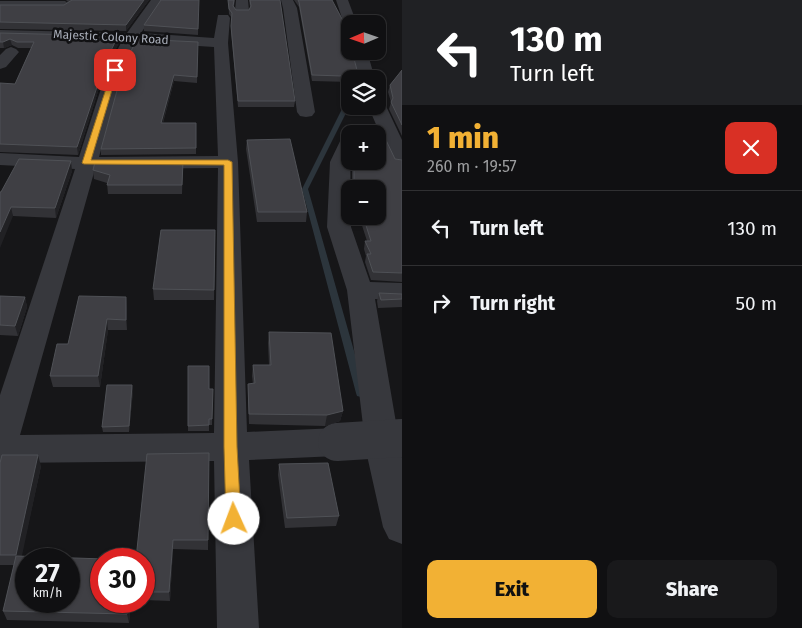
<!DOCTYPE html>
<meta charset="utf-8">
<style>
:root{--surface:#101012;--page:#19191b;--text:#f1f3f6;--muted:#9c9d9f;--line:#303032;--accent:#f2b134}
body{margin:0;font-family:"Fira Sans",sans-serif;background:var(--page);color:var(--text);height:100vh;display:flex;flex-direction:column;font-size:19px;white-space:nowrap}
*{box-sizing:border-box;margin:0}
p{font-size:16px;color:var(--muted)}
.icon{flex:none;width:28px;height:28px;fill:none;stroke:currentColor;stroke-width:2;stroke-linecap:round;stroke-linejoin:round}
.map{position:relative;flex:1;overflow:hidden}
.side{display:flex;flex-direction:column;background:var(--surface);width:400px}
.side>*{flex:none}
.guide{background:#202124;color:#fff;overflow:hidden}
.needle{width:32px;rotate:268deg}
.controls{position:absolute;left:341px;top:15px;display:grid;gap:10px}
.controls a{display:grid;place-items:center;width:45px;height:45px;border-radius:10px;background:var(--surface);box-shadow:0 1px 4px #0004,0 0 0 1px var(--line);font-size:25px}
.speed{position:absolute;left:15px;top:548px;display:flex;gap:10px;font-size:25px;font-weight:700;text-align:center}
.speed>*{display:grid;place-content:center;width:65px;height:65px;border-radius:50%;background:var(--surface);box-shadow:0 1px 4px #0004,0 0 0 1px var(--line);line-height:1}
.speed small{font-size:12px;font-weight:400}
.speed .limit{border:8px solid #d22;background:#fff;color:#111}
.pin{position:absolute;display:grid;place-items:center;width:42px;height:42px;color:#fff;margin:-21px;border-radius:10px;box-shadow:0 2px 8px #0006}
.me{position:absolute;width:55px;margin:-28px;rotate:358deg;stroke-linejoin:round;filter:drop-shadow(0 0 4px #0008)}
.turn{display:flex;align-items:center;gap:18px;height:105px;padding:0 25px;font-size:22px}
.turn .icon{width:65px;height:65px;stroke-width:2.5}
.turn b{display:block;font-size:35px;line-height:42px}
.round{display:grid;place-items:center;flex:none;width:52px;height:52px;border-radius:10px;background:var(--page)}
.headline{display:flex;align-items:center;justify-content:space-between;height:85px;padding:0 25px}
h1{font-size:30px;font-weight:800;line-height:38px;color:var(--accent)}
.primary-button{display:flex;gap:10px;margin-top:auto;padding:10px 25px}
.primary-button a{flex:1;height:58px;border-radius:10px;background:var(--accent);color:#111;font-size:20px;font-weight:800;line-height:58px;text-align:center}
.primary-button a+a{background:var(--page);color:var(--text)}
ul{padding:0;list-style:none}
li{display:flex;align-items:center;gap:15px;height:75px;padding:0 25px;border-top:1px solid var(--line)}
li div{flex:1}
li b{display:block;font-size:19px}
li em{font-style:normal}
main{display:flex;flex:1;min-height:0}
.map>svg:first-child{display:block}
.lines{fill:none;stroke-linecap:round;stroke-linejoin:round}
.stream{fill:#2c353c;fill-rule:evenodd}
.street{fill:#37383d;fill-rule:evenodd}
.street-bridge{stroke:#37383d;stroke-width:38}
.wall{fill:#323236}
.shaded-wall{fill:#212124}
.building{fill:#3f3f44;stroke:#4f5156;fill-rule:evenodd}
.route{fill:#f2b134;stroke:#9d7322}
.labels{text-anchor:middle;dominant-baseline:central;stroke-width:5;stroke-linejoin:round;paint-order:stroke}
.far-street-label{font-size:12px;fill:#a8adb8;stroke:#111113}
</style>
<main>
<div class="map">
<svg width="402" height="628" viewBox="0 0 402 628">
<rect width="100%" height="100%" fill="#161618"/>
<g class="lines">
<!-- stream -->
<path class="stream" d="M344,69L347,71L350,83V94L347,92L341,71Z
M350,97V105L308,189L366,393L365,396L361,397L357,396L356,393L302,189L347,99Z"/>
<!-- street -->
<path class="street" d="M151,0H163L141,33L214,38L218,15H228L230,18L228,43L238,162L247,432L337,428L349,432L354,442L349,452L337,456L249,460L259,628H217L214,461L0,463V395L75,169L0,165V153L79,157L107,70L122,41L0,38V30L127,33ZM136,42L214,47L218,156L99,157L123,70ZM218,168L214,433L20,435L95,169Z
M236,0H248L249,11L247,14H237L235,11Z
M281,0H293L297,8L315,112L312,116L306,117L300,116L297,112L283,8Z
M336,0H348L357,24H350V28L345,27Z
M0,1H65L71,5L65,9H0Z
M11,47L16,49L19,52L6,67L0,69V55L6,49Z
M351,51H367L375,79H359Z
M378,101L383,102L386,106L402,140V167L395,165L392,161L368,106H378Z
M350,133L352,134H350L351,227L370,282L402,283V301L375,299L402,458V544L389,539L383,527L366,451L347,290L327,227L330,162L343,135Z"/>
<!-- street-bridge -->
<path class="street-bridge" d="M337,442L402,438"/>
</g>
<!-- wall -->
<path class="wall" d="M66,0H149L126,31L0,29V5H64L68,2Z
M199,0L198,35L144,31V25Z
M228,0H235L234,6L236,10H249L250,7L249,0H280L295,101L294,107H238L231,31L232,18L229,14Z
M294,0H332L358,74L372,77L371,79H350V82L312,81L299,7Z
M0,33L119,43L105,69L78,155L0,152V83L15,84L31,48H18L12,45L4,48H0Z
M198,42L197,83L174,81L163,123H196V154L101,155V149Z
M402,70V136L389,109L391,102L388,92L390,85Z
M247,140L307,212L306,222H257L246,149Z
M395,159L402,160V282L371,280L365,262L366,256L364,249L365,241H367L359,216H378V189H352V161H378Z
M183,161L182,194H108L107,183L94,179L93,170Z
M72,171L56,218L13,216L0,192Z
M215,230L214,300H154L153,289Z
M379,293L402,294V307L378,308L377,301Z
M0,296L25,297L27,307L18,336L0,335Z
M79,296L127,308V330H108L100,387H53L50,376L68,344Z
M269,332L343,411L340,421L325,426L249,424L248,394V384H253L252,376L253,365H269L268,343Z
M188,366L209,389H213L212,425H209V431H188Z
M132,385L133,391L129,432H103L102,427Z
M209,453L208,550L173,549L170,601L144,600V559Z
M0,463L41,466L21,557L131,601L129,623L7,620L3,611L14,565H0Z
M279,464L339,516L336,526L285,528L278,475Z"/>
<!-- shaded-wall -->
<path class="shaded-wall" d="M144,0H149L126,31V25Z
M118,36L119,43L105,69L78,155L77,147L105,63Z
M10,39L12,45L4,48L3,42Z
M174,75V81L161,129V123Z
M71,161L72,171L56,218L55,208Z
M11,207L13,216L0,248V232Z
M25,297L27,307L18,336L15,326Z
M126,297L127,308V330L126,320Z
M107,319L108,330L100,387L98,376Z
M132,385L133,391L129,432V426Z
M343,411L340,421L325,426L327,415Z
M38,455L41,466L20,565L16,555Z
M173,540V549L170,601L169,592Z
M129,601H131L129,623L127,614Z"/>
<!-- building -->
<path class="building" d="M72,0H144L126,25L0,22V5H64Z
M161,0H199L198,29L144,25Z
M228,0H234L233,6L236,10H249L251,6L250,0H280L295,101H238L231,26L232,13L229,9Z
M298,0H332L350,34V51H352L358,74L371,75L372,77L312,75L299,2Z
M0,33L118,36L105,63L77,147L0,144V83L15,84L34,42H17L10,39L3,42H0Z
M137,39L198,42L197,77L174,75L161,123H196V148L101,149L124,65Z
M402,70V125L391,102L393,98L390,85Z
M378,138H385L395,159L402,160V273L373,272L367,254H371L365,241H371L363,216H378V189H355L354,186V161H378Z
M290,139L307,212H258L247,140Z
M19,159L71,161L55,208L11,207L0,232V192H1Z
M183,161L182,185H107L110,175L93,170L95,162Z
M161,230H215L214,290L153,289Z
M379,293L402,294V299L381,300Z
M0,296L25,297L15,326L0,325Z
M79,296L126,297V320L107,319L98,376H50L57,344H68Z
M269,332L331,333L343,411L327,415L249,414L248,384L255,383L253,365H271Z
M188,366H209V389H213L212,419H209V425L188,426Z
M107,385H132L129,426L102,427Z
M209,453L208,540H173L169,592H144V559H136L147,454Z
M2,455H38L16,555H0V463Z
M328,463L339,516L287,518L279,464Z
M16,556L104,559H101V601H129L127,614L3,611ZM26,559H69V601H26Z"/>
<!-- route -->
<path class="route" d="M115,68L118,70L91,160H228L232,162L237,447L241,519L239,524L234,526L228,524L226,519L224,447V165L84,164L82,163L112,70Z"/>
<g class="labels">
<!-- far-street labels -->
<g class="far-street-label">
<text transform="translate(111 37) rotate(3)">Majestic Colony Road</text>
</g>
</g>
</svg>
<div class="controls">
<a><svg class="needle" viewBox="-14 -14 28 28"><path d="M0-13l5 13h-10z" fill="#e53935"/><path d="M0 13l5-13h-10z" fill="#9c9d9f"/></svg></a>
<a><svg class="icon" aria-label="layers" viewBox="0 0 24 24"><path d="M12 4l9 5-9 5-9-5zM3 14l9 5 9-5"/></svg></a>
<a>+</a>
<a>−</a>
</div>
<div class="speed"><div>27<small>km/h</small></div><div class="limit">30</div></div>
<div class="pin" style="left:115px;top:70px;background:#d93025"><svg class="icon" aria-label="arrive" viewBox="0 0 24 24"><path d="M6 21V4h12l-3 4 3 4H6"/></svg></div>
<svg class="me" style="left:234px;top:519px" viewBox="-20 -20 40 40"><circle r="19" fill="#fff"/><path d="M0-13L10 11 0 6-10 11z" fill="#f2b134"/></svg>
</div>
<section class="side">
<div class="guide">
<div class="turn"><svg class="icon" aria-label="left" viewBox="0 0 24 24"><path d="M17 20v-9H6M10 6l-5 5 5 5"/></svg><div><b>130 m</b>Turn left</div></div>
</div>
<div class="headline"><div><h1>1 min</h1><p>260 m · 19:57</p></div><a class="round" style="background:#d93025;color:#fff"><svg class="icon" aria-label="close" viewBox="0 0 24 24"><path d="M6 6l12 12M18 6L6 18"/></svg></a></div>
<ul>
<li><svg class="icon" aria-label="left" viewBox="0 0 24 24"><path d="M17 20v-9H6M10 6l-5 5 5 5"/></svg><div><b>Turn left</b></div><em>130 m</em></li>
<li><svg class="icon" aria-label="right" viewBox="0 0 24 24"><path d="M7 20v-9h11M14 6l5 5-5 5"/></svg><div><b>Turn right</b></div><em>50 m</em></li>
</ul>
<div class="primary-button"><a>Exit</a><a>Share</a></div>
</section>
</main>
